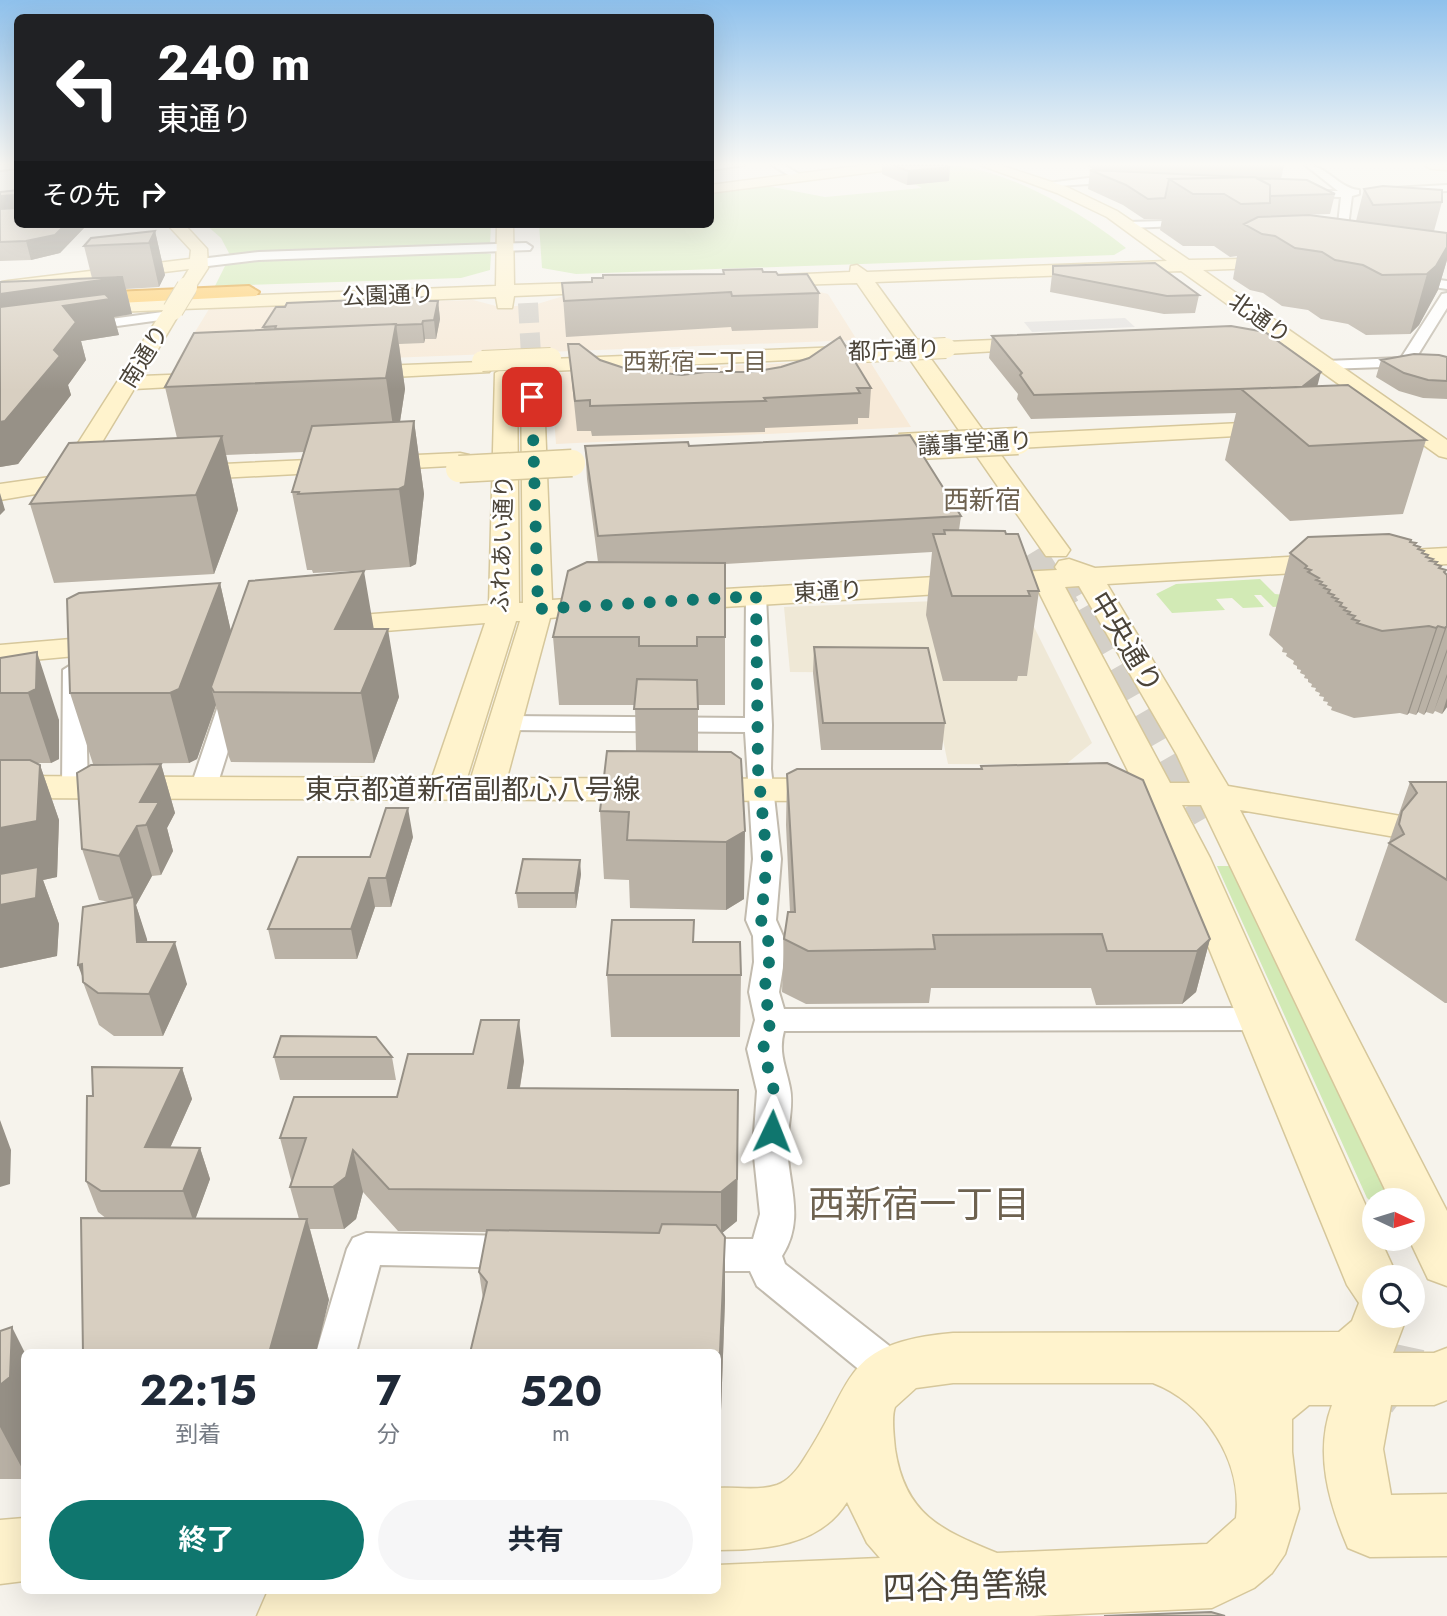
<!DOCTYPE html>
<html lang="ja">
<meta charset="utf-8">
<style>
:root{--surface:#fff;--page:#f6f6f7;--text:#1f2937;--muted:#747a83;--accent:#0f766e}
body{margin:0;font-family:Jost,"Noto Sans JP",sans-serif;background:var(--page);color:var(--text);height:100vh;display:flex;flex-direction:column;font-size:26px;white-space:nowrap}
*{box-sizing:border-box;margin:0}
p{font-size:23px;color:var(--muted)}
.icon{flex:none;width:38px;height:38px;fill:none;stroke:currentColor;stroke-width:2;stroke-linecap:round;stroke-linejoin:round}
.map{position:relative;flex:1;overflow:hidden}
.side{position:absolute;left:21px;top:1349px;width:700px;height:245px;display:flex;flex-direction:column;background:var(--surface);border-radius:10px;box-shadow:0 7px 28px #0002}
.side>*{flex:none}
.banner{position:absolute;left:14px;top:14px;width:700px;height:214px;border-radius:10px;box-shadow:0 7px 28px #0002;background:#202124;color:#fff;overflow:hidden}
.needle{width:46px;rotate:94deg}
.tools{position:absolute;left:1362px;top:1188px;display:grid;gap:14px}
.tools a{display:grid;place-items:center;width:63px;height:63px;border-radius:50%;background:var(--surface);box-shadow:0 7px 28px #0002;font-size:35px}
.pin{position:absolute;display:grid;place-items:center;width:60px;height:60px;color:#fff;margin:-30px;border-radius:14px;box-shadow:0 4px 10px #0006}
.me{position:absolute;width:77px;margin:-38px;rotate:2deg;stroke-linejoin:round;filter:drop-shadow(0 0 5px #0008)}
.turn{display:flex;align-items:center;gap:24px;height:147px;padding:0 28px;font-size:32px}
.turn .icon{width:91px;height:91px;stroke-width:2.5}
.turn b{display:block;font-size:49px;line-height:60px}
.then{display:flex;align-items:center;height:66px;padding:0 28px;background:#0003;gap:14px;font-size:26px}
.eta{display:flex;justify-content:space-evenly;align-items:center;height:119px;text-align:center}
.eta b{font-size:42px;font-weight:700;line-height:49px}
.button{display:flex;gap:14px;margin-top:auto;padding:14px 28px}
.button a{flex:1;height:80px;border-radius:42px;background:var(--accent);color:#fff;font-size:28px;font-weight:700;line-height:80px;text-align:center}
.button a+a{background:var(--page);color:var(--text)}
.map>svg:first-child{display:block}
.commercial{fill:#f7ead8}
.education{fill:#efe8d6}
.green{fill:#d2eab5}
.parking{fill:#e5e3e0}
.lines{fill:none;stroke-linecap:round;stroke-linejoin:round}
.secondary-tunnel-far3{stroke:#d4d0c8;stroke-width:20;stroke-dasharray:20 10;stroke-linecap:butt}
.secondary-tunnel-far2{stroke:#d4d0c8;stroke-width:26;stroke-dasharray:26 13;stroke-linecap:butt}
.secondary-tunnel-far1{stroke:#d4d0c8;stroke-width:34;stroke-dasharray:34 18;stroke-linecap:butt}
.secondary-tunnel{stroke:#d4d0c8;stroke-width:58;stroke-dasharray:58 29;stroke-linecap:butt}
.street-casing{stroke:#c2bbae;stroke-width:4}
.secondary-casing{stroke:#d6c79b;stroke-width:3}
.highway-casing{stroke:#e0a43c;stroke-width:4}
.street{fill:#fff;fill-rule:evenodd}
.secondary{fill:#fff3cd;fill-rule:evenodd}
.highway{fill:#ffcf6e;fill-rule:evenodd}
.secondary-bridge-far1-casing{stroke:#d6c79b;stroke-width:22;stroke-linecap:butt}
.secondary-bridge-casing{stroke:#d6c79b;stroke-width:29;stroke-linecap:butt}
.secondary-bridge-far1{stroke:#fff3cd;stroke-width:20}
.secondary-bridge{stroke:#fff3cd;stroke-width:26}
.wall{fill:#bab2a6}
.shaded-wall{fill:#979187}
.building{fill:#d8cfc1;stroke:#979187;stroke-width:2}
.route{stroke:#0f766e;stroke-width:12;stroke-dasharray:0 21.6}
.labels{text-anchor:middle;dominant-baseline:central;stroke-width:5;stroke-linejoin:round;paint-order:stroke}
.far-street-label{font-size:23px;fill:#4b4439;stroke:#fff}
.far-neighbourhood-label{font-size:24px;fill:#6e6250;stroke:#fff}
.far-quarter-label{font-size:26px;fill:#6e6250;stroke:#fff}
.street-label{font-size:28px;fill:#4b4439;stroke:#fff}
.near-street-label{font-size:33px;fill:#4b4439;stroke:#fff}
.near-neighbourhood-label{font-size:37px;fill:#6e6250;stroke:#fff}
</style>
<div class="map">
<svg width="1447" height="1616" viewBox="0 0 1447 1616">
<rect width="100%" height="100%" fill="#f6f3ec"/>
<!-- commercial -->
<path class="commercial" d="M799,287L828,294L857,340L182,366L176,363L209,309L473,300L500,307L534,305L570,294Z
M869,360L911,427L556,444L551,373Z"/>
<!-- education -->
<path class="education" d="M987,599L1027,613L1092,743L1065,765L948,764L929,673L790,672L784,607Z"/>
<!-- green -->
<path class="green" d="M943,165C1001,165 1082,212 1126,248L1114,255L576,274L542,268L539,224H710L711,194L767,186L825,197L922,188L899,176Z
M205,224H491L490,246L230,255L221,238Z
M480,252L491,254L490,270L461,278L215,286L226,264L242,260Z
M1260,579L1275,594L1353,602L1273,607L1261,595H1254L1264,607L1243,608L1232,598L1216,599L1225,610L1172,613L1156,594L1176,584Z
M1217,866H1234L1389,1200H1374V1204L1367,1198Z"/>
<!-- parking -->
<path class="parking" d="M1125,318L1135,327L1032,332L1024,322Z"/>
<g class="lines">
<!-- secondary-tunnel-far3 -->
<path class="secondary-tunnel-far3" d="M528,303L532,372"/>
<!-- secondary-tunnel-far2 -->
<path class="secondary-tunnel-far2" d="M1033,552L1070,612
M1069,571L1097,621"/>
<!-- secondary-tunnel-far1 -->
<path class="secondary-tunnel-far1" d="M1096,619L1209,816"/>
<!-- secondary-tunnel -->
<path class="secondary-tunnel" d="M1369,1395C1388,1370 1401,1348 1397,1316"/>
<defs>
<path id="street" d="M0,165H18V168L0,170Z
M710,165H744L710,170Z
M772,165H784L804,177L795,179Z
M1305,165C1326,164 1338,188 1359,190V194L1352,196L1348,226L1338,224L1341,197L1296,196V192L1300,191H1338Z
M1088,178L1130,184L1125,187L1088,184L1045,187L1040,184Z
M1447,185V191L1393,194L1388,191L1393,188Z
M1198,220L1202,221V225L1129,228L1123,225L1129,222Z
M526,243L532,247L530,250L259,260L200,267L194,263L200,259L259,252Z
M1404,275L1447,281V289L1400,282L1398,279Z
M1447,293V308L1416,358L1447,363V371L1413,366L1326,369L1319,365L1326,361L1401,358L1442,294Z
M170,311L177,315L175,318L81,331L74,327L81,323Z
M756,590L766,596L772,725L771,769L781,859L776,920L783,936L784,962L779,992L784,1009L1260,1008L1271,1011L1276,1019L1271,1027L1260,1030L784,1031C778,1053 786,1067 790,1088C794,1107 787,1128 787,1147C789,1187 805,1220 782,1256L785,1264L906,1359L912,1372L906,1385L892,1391L878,1385L757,1286L750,1271H691L678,1266L672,1255L678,1244L691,1239H753L760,1214L753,1147L757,1091L747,1049L755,1020L749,992L754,962L753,936L746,920L753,859L745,732L505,730L496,728L493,723L496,718L505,716L745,718L746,596Z
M74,663L85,670L88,788L84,793H66L62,788L63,670Z
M233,690L241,692L245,697L216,789L212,794H194L190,789L221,697L225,692Z
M366,1233L516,1236L529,1241L535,1252L529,1263L516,1268L380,1265L356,1353H316L347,1249L353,1238Z"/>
<path id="secondary" d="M866,165H904L897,169L710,193V185Z
M980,165H1000L1067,187L1117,211L1189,260L1292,258L1295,262L1292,266L1286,267L1203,270L1447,440V458L1439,456L1181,271L875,282L1070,550L1066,556H1046L857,283L760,286L751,281L760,276L850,272L851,266L857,265L867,272L1167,261L1107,217L1057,193Z
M1424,165H1447V170L1431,169Z
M167,224H184L207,249L208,268L195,288L189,289L180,284L189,269L8,291L0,287L2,282L8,281L190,259L191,250Z
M497,224H513L514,285L611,282L620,287L611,292L514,296L512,308H498L496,297L182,309L142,376L219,373L227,374L230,379L227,384L134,389L84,472L101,473L104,478L101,483L0,500V484L57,476L163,310L0,317V305L496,286Z
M1040,338L1047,340L1050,344L1047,348L946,354L936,348L946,342Z
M866,346L876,352L873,356L551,371L541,365L551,359Z
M482,362L492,368L489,372L354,379L343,373L354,367Z
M532,366L543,372L552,600L609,596L619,599L624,605L619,611L550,618L507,778L835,779L848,782L853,790L848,798L835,801L0,798V776L432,778L485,623L322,636L311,633L307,627L311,621L322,618L489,605L495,373L506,367L517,373L519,603H523L521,372ZM516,621H520L471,778H467Z
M1283,421L1291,423L1295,428L1291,433L1018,448L1010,446L1006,441L1010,436L1018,434Z
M460,453L469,455L472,460L469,465L181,480L172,478L169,473L172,468L181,466Z
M1447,548V564L1107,584L1228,786L1447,824V846L1240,810L1447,1211V1286L1428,1279L1409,1239H1412V1200H1390L1201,805H1182L1210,858L1374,1224V1239H1380L1398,1278H1374V1316H1407L1393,1353H1434L1447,1348V1400L1434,1405H1391L1383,1449L1391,1495L1447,1494V1556L1370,1557L1348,1548C1329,1503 1314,1453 1332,1405H1309L1292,1419V1452L1299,1509L1285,1554L1272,1573L1254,1588L1212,1608L1034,1616H257L267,1593L272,1591H718V1565L880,1558L867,1543L847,1502C820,1546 764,1550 718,1550V1488C736,1487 759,1491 777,1485C788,1481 798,1469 804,1459C856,1381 840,1343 953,1333L1339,1332L1352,1321L1359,1303L1347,1285L1172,858L1144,803L1087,799L1082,791L1087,783L1100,780L1133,781L1037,588L674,610L664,607L659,601L664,595L674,592L1057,570L1055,567L1059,561L1069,559L1095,568ZM1079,586L1177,755L1190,783H1170L1065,587ZM953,1383H1153C1205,1403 1243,1461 1236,1518L1207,1544L997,1553C941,1530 905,1515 895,1449C894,1437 891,1417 895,1407L916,1388Z
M118,635L129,637L133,644L129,651L0,663V645Z
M24,1518V1581L0,1584V1520Z"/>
<path id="highway" d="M249,286L259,292L256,296L0,309V297Z"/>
</defs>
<!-- street casing -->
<use href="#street" class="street-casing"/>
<!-- secondary casing -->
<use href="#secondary" class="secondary-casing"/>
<!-- highway casing -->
<use href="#highway" class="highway-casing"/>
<!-- street -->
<use href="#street" class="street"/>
<!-- secondary -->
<use href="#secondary" class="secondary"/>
<!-- highway -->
<use href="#highway" class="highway"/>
<defs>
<path id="secondary-bridge-far1" d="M173,310L187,287
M866,352L946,348
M482,361L551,358"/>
<path id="secondary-bridge" d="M899,447L1018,441
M459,469L572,463"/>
</defs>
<!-- secondary-bridge-far1 casing -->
<use href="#secondary-bridge-far1" class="secondary-bridge-far1-casing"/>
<!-- secondary-bridge casing -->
<use href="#secondary-bridge" class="secondary-bridge-casing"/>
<!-- secondary-bridge-far1 -->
<use href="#secondary-bridge-far1" class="secondary-bridge-far1"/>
<!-- secondary-bridge -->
<use href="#secondary-bridge" class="secondary-bridge"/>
</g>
<!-- wall -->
<path class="wall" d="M882,165H944L949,181L907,185L882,174Z
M1086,165H1284L1281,179L1335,194L1330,214L1267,216L1356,221L1364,189L1442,202L1434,231L1447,233V260L1438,290L1419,325L1410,334L1366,335L1348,324L1321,319L1308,310L1282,306L1263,293L1250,290L1233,279L1237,256L1230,257L1214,246H1183L1160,230L1162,219H1144L1123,205L1088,189L1090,170H1094Z
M0,192L18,224H144V225L84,228L60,253L31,260L0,261Z
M155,231L165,275L159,287L126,289L132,314L114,317L119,335L81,341L86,360L68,385L71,395L18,464L0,467V282L92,278L84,246Z
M1053,266L1199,295L1195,313L1164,314L1050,292Z
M723,270L763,272L778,275L819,293L818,328L732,331L731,327L566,337L562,283L592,282L603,278L723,274Z
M426,297L427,301H438L440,319L436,339H425L424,343L399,344L405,389L400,422L414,421L424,494L416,564L410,567L369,570L313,573L312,570H307L292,492L304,452L226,455L238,510L214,574L54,583L30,504L177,438L165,387L264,330L263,327Z
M992,336L1317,386L1426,440L1403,514L1290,521L1225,460L1236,413L1031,419L1017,399L1018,394L989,358Z
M568,344L600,360L627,369L682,375L871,388L869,418H858V424L765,428V432L592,436L591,431H577Z
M1447,357V399L1423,398L1399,391L1376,377L1381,360Z
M585,446H689L961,516L959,530L1006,534L1039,591L1027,676H1018L1017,681H943L926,615L932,552L725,564V705H698V752H731L744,899L726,910L630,908L629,880L604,879L600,811L636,752L635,705H559L553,637L598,562L587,479Z
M1411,540V542L1423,553L1428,555V557L1433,559L1432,561L1436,565L1441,566V569L1447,575V707L1442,714L1435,711L1433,714L1426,712L1424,715L1418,712L1416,715L1409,713L1407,715L1400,713L1354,718L1331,710L1332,707L1327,705L1328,702L1323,701L1324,697L1319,696L1320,693L1315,691L1316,688L1311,687L1312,684L1308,682V679L1304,678L1305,675L1300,673L1301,670L1297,669V666L1293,664L1294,661L1286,656L1287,653L1282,652L1283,648L1269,635L1290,553Z
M220,583L231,632L373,629L399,697L374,763L231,762L229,757L216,705L197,759L189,763L93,764L70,693Z
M814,647L945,723L942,750H821L813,673Z
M0,658L59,720V759L51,763H36L40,765L59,820L57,877L43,880L59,924L57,956L0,968Z
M161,764L175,813L167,828L173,851L161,875L152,876L136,905L147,942L187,984L163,1036H114L99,1025L83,982L110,902L99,900L82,849Z
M981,766L1210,939L1196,992L1182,1004L1096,1005L1091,988H931L929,1003L806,1004L782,992L784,939L790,912L786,825L787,774L981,769Z
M1410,782H1447V1003H1445L1355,940Z
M413,837L391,907H375L357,959H275L268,929L370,857Z
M581,874L576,908H518L516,893Z
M694,920V942L741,975L740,1037H611L607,975Z
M274,1057H392L396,1080H280Z
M524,1061L520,1088L738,1090L737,1221L722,1233L725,1237V1300L720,1438L718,1353L483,1299L479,1272L487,1232L398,1231L363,1192L356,1219L344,1229H310L329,1300L107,1219L98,1212L86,1181L93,1096L182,1068L192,1099L170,1148H200L210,1179L195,1219H299L290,1187L292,1180H291L280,1138L397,1097Z
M0,1331L25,1353L24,1479H0Z"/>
<!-- shaded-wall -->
<path class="shaded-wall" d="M950,167L949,181L907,185L908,171Z
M15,195L18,212L0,213V196Z
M66,224H144V225L84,228L60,253L31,260L26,241Z
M155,231L165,275L159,287L149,243Z
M1447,247V260L1438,290L1419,325L1410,334L1427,274Z
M123,277L132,314L114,317L119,335L81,341L86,360L68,385L71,395L18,464L0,467V294Z
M438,301L440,319L436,339L434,320Z
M423,321L425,339L424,343L422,324Z
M396,324L405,389L396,447L386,378Z
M1321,372L1315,395L1302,387Z
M414,421L424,494L416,564L410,567L399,489Z
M222,436L238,510L214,574L196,495Z
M0,493L5,510L0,515Z
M364,571L375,636L335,629Z
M220,583L235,649L211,687L216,705L197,759L189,763L170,693Z
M1438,626L1409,713L1407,715L1436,628Z
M1447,626L1418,712L1416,715L1445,628Z
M388,629L399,697L374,763L361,693Z
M1447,649V652L1426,712L1424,715Z
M37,652L59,720V759L51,763L28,693Z
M1447,674V677L1433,714Z
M1447,698V707L1442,714Z
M161,764L175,813L167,828L173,851L161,875L140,802Z
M40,765L59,820L57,877L43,880L59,924L57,956L0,968V828Z
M408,808L413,837L391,907L386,878Z
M137,826L152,876L136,905L147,939L151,984L137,942L134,903L119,856Z
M745,831L744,899L726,910V842Z
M580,860L581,874L576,908L575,893Z
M369,878L375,907L357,959L351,929Z
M1210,939L1196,992L1182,1004L1197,951Z
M175,942L187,984L163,1036L149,994Z
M82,964L85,984L78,965Z
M519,1020L524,1061L513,1129L508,1088Z
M182,1068L192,1099L156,1179L145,1147Z
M0,1120L11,1150L10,1184L0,1187Z
M738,1131L737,1221L721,1234V1192Z
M200,1148L210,1179L194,1223L183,1191Z
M353,1150L363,1192L356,1219L344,1229L333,1187Z
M307,1219L329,1300L316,1353H269Z
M725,1237V1300L720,1438L718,1440V1377Z
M12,1327L25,1353L24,1472L0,1427V1352Z"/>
<!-- building -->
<path class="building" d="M893,165H944L950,167L908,171Z
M1090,170L1244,177L1169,179L1165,198L1148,199L1126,185Z
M1255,177L1270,185V203L1241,204L1224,194H1193L1169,179Z
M1256,178L1307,180L1335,194L1270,196V185Z
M1383,186L1442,190V202L1373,205L1364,189Z
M18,190V224H66L55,235L26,241L0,242V209L15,208V195L0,196V192Z
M1309,215L1447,233V247L1436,266L1427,274L1382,275L1363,265L1335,260L1322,252L1295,248L1275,236L1262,234L1244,224L1258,217Z
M155,231L149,243L84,246L91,238Z
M1155,263L1199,295L1167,296L1053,274V266Z
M762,269L763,272H776L778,275L807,274L819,293L732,296L731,292L564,301L562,283L592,282V278H603V275L724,274L723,270Z
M123,277L0,294V282Z
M105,294L110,299L63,306L76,322L54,350L60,356L5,421L0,422V307Z
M426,297V301H438L434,320L423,321L422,324L396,325V324L275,329L276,326L263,327L276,307H285L287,303Z
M396,324L386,378L165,387L194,333Z
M1231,326L1265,332L1321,372L1302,387L1034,395L1020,375L1022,373L992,336Z
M840,337L871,388H857L860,393L764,398L766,401L590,406V400L575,401L568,344H579L600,360L627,369L682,375L705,372H752L781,367L809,358Z
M1414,354L1439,355L1447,357V381L1428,380L1404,373L1381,360Z
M1348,385L1426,440L1309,446L1241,389Z
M414,421L405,486L399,489L356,491L298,494L299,492H292L312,426Z
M910,435L961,516L598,536L585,446L688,442L689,446Z
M222,436L196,495L30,504L69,443Z
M944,530L1005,531L1006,534H1018L1039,591H1028L1030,596H952L933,534H945Z
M1389,534L1411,540L1410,542L1416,543L1414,545L1420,547L1418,549L1424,551L1422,553L1428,555L1426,557L1433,559L1430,561L1437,562L1435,564L1441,566L1439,568L1446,570L1444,572L1447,575V626L1445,628L1438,626L1436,628L1429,626L1382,631L1357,623L1359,621L1352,619L1355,616L1348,614L1350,612L1344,610L1346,608L1340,606L1342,603L1336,601L1338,599L1332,597L1334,595L1328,593L1330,590L1324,588L1326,586L1320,584L1322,582L1316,580L1319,578L1308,572L1311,570L1305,568L1307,566L1290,553L1308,537Z
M587,562L725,563V637H697V646H639V637H553L568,571Z
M364,571L335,629H388L361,693L214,692L211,687L249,581Z
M220,583L179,689L170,693H70L67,599L79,593Z
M814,647L928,648L945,723H823Z
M37,652L36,689L28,693H0V658Z
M637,679L697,680L698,709H634Z
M607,751L731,752L741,759L745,831L726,842L627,840L629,812L600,811Z
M0,760H30L40,765L37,821L0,828Z
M1107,763L1143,780L1210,939L1197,951H1107L1102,934L933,935L935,949L808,951L784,939L788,912H795L787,774L797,769H982L981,766Z
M161,764L140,802H159L146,825L137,826L119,856L82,849L77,773L91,765Z
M1410,782H1447V880L1389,843L1404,834L1399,824L1402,811L1417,793Z
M386,808H408L386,878H369L351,929H268L298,857H370Z
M523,859L580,860L575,893H516Z
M38,867L36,898L0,905V874Z
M134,897L137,942H175L149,994L98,993L83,982L82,964L78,965L83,907Z
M612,920H694L693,942H740L741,975H607Z
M481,1020H519L508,1088L738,1090L737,1179L721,1192L389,1189L353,1150L346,1177L333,1187H290L306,1138H280L294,1097H397L408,1054H473Z
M281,1036L376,1037L392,1057H274Z
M92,1067L182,1068L145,1147L200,1148L183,1191H101L86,1181L87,1096H93Z
M81,1218L307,1219L269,1353H83Z
M662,1224L716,1225L725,1237L719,1375L718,1377V1353H470L487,1282L479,1272L487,1230L659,1233Z
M12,1327L10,1377L0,1385V1331Z
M1211,1612L1225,1616H1104Z"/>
<!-- sky -->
<linearGradient id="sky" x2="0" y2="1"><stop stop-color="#8fc1ec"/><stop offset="0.42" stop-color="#fbfaf6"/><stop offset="1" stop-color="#fbfaf6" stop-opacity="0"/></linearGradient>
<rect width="1447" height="391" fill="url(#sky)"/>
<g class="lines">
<!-- route -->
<path class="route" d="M532,397L538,609L756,596L758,769L767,859L761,920L768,936L769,962L764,992L771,1020L763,1049L774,1091L772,1131"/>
</g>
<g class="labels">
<!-- far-street labels -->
<g class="far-street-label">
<text transform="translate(388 295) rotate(-2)">公園通り</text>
<text transform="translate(1260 318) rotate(35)">北通り</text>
<text transform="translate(894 350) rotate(-2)">都庁通り</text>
<text transform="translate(144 356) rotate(-58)">南通り</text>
<text transform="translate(975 443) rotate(-3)">議事堂通り</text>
<text transform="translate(502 544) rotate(-88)">ふれあい通り</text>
<text transform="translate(828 591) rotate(-3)">東通り</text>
</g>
<!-- far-neighbourhood labels -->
<g class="far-neighbourhood-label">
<text x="695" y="361">西新宿二丁目</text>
</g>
<!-- far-quarter labels -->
<g class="far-quarter-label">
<text x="982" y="500">西新宿</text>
</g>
<!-- street labels -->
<g class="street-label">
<text transform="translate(1126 642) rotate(59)">中央通り</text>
<text x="473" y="789">東京都道新宿副都心八号線</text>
</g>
<!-- near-street labels -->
<g class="near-street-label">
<text transform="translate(965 1586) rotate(-2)">四谷角筈線</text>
</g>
<!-- near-neighbourhood labels -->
<g class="near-neighbourhood-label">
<text x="919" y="1204">西新宿一丁目</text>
</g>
</g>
</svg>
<div class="tools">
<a><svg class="needle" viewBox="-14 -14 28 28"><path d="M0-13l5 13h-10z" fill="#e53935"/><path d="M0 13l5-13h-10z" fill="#747a83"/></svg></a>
<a><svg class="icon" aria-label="search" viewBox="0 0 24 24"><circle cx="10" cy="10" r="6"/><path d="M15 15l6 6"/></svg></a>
</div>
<div class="pin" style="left:532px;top:397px;background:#d93025"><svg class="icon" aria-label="arrive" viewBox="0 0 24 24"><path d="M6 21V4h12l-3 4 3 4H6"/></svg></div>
<svg class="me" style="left:772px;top:1131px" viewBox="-20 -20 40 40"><path d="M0-17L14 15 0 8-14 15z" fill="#0f766e" stroke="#fff" stroke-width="4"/></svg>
<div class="banner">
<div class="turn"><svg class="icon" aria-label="left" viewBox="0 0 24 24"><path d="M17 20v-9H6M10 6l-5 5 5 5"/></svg><div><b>240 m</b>東通り</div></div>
<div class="then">その先<svg class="icon" aria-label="right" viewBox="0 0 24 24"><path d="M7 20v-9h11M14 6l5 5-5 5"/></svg></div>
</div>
<section class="side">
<div class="eta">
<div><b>22:15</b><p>到着</p></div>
<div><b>7</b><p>分</p></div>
<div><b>520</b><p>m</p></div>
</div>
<div class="button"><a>終了</a><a>共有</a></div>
</section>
</div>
